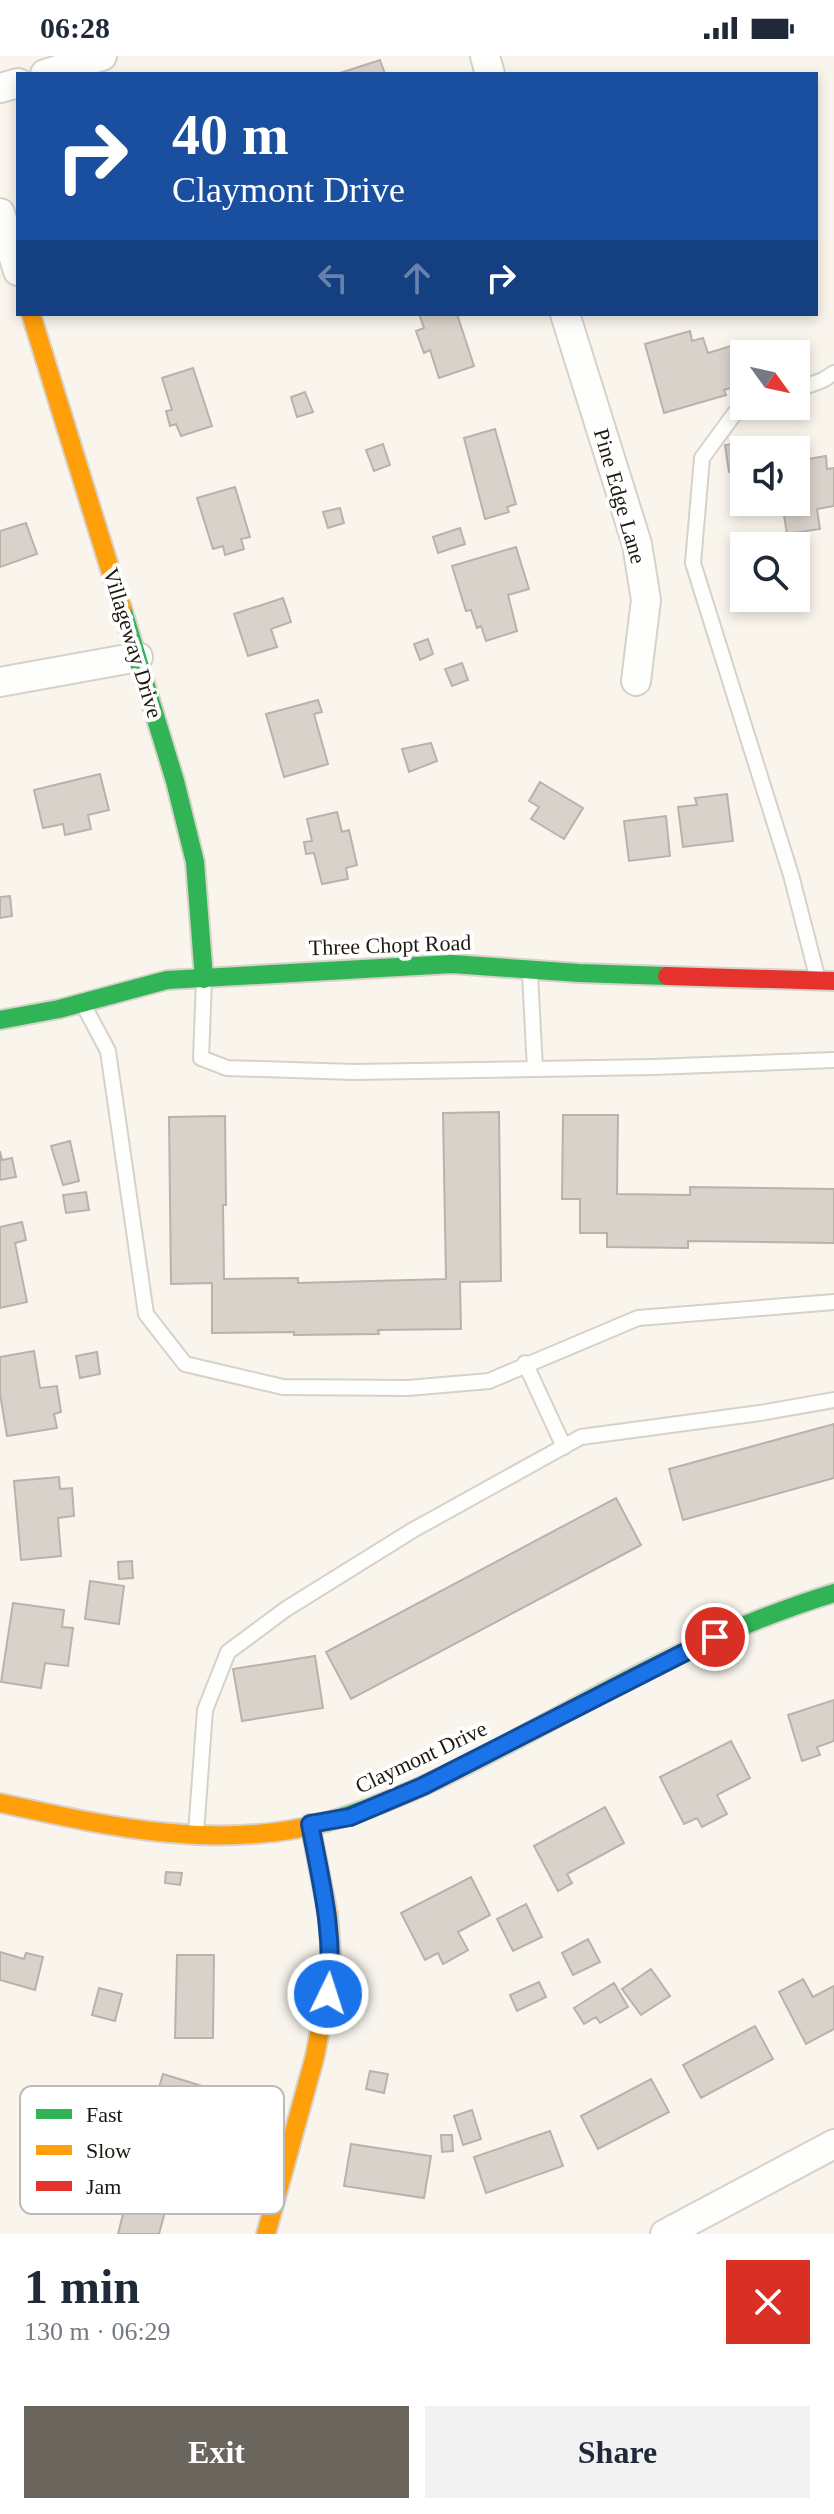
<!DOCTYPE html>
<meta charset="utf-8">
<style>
:root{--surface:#fff;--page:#f2f2f3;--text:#1f2937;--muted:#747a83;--accent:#6a655d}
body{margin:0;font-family:"Times New Roman",serif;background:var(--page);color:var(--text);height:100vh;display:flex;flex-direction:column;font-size:30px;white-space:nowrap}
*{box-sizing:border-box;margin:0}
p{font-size:26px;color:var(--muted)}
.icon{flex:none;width:44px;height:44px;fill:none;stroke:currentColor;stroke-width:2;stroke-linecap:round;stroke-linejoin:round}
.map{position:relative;height:2178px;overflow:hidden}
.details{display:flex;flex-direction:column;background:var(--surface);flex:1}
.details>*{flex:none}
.banner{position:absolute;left:16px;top:16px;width:802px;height:244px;border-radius:0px;box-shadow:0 4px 12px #0003;background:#1a4fa0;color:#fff;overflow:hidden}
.needle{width:52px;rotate:123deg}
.tools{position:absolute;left:730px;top:284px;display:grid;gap:16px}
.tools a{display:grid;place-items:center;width:80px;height:80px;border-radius:0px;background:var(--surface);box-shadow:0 4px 12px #0003;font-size:40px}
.pin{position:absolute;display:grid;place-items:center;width:68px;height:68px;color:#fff;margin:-34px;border:4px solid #fff;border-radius:50%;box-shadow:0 2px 8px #0007}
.me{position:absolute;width:88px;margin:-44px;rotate:4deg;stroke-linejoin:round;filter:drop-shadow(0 0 6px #0008)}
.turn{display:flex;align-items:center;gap:28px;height:168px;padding:0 24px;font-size:36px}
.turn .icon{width:104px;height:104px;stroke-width:2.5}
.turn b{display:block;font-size:56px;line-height:68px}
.lanes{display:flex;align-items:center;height:76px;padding:0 24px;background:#0003;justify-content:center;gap:40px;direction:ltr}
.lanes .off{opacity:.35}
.round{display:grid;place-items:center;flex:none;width:84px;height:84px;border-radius:0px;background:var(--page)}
.overview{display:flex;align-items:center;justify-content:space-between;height:136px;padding:0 24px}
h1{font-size:48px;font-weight:700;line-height:60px}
.button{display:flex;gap:16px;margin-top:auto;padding:16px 24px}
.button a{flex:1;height:92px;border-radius:0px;background:var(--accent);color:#fff;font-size:32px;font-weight:700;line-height:92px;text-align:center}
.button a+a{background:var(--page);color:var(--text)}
.status{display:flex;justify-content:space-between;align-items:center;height:56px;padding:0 40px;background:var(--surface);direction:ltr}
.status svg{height:22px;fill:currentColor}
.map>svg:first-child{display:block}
.building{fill:#d9d2cb;stroke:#b8b2ab;stroke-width:2}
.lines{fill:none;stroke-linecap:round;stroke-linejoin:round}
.lane-casing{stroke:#d6d2c9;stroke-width:18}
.street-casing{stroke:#d6d2c9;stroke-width:32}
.fast-casing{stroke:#d6d2c9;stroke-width:22}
.slow-casing{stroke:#d6d2c9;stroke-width:22}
.jam-casing{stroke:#d6d2c9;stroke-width:22}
.lane{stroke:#fefefc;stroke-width:14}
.street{stroke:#fefefc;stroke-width:28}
.fast{stroke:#30b455;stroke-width:18}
.slow{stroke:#ff9f0a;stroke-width:18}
.jam{stroke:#e5322d;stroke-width:18}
.route-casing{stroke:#114b97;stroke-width:20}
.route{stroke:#1a73e8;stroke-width:14}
.labels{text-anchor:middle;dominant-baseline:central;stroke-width:8;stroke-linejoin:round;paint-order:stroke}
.street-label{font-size:22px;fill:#1d1810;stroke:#fff}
.key{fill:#fff;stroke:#bbbab7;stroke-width:2}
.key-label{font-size:22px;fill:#1d1810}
</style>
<div class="status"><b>06:28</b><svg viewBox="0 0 49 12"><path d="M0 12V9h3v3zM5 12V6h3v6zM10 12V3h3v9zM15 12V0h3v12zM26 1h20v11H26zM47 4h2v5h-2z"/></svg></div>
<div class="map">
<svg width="834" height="2178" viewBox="0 0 834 2178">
<rect width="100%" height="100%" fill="#f9f5ed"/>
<!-- building -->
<path class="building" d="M380,4L385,18H337Z
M419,258H457L474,310L439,322L430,294L424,297L416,275L424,272Z
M690,275L692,285L703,282L708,297L731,290L742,328L724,334L726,339L664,357L645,288Z
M193,312L212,370L181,380L176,368L170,370L166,355L172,354L162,322Z
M305,336L313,356L297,361L291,341Z
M495,373L516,448L507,451L509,456L485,463L464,382Z
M756,385L757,394H744V415L729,416L725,389Z
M383,388L390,409L374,415L366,394Z
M826,400L827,413L834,412V450L817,453L820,473L787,478L782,447L796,446V405Z
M235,431L250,481L241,483L244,493L225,499L223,490L213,493L197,442Z
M340,452L344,467L328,472L323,456Z
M26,467L37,498L0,511V475Z
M460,472L465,488L438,497L433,481Z
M516,491L529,533L508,539L517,575L486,585L481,570L477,572L471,554L466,555L452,510Z
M283,542L291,566L271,573L277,591L248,600L234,558Z
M428,583L433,598L420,604L414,588Z
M462,607L468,624L452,630L445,613Z
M318,644L322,656L314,658L328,708L284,721L266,658Z
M431,687L437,705L409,716L402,693Z
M100,718L109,754L88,759L91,773L65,779L63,768L43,772L34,734Z
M540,726L583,752L564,783L531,763L539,751L529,745Z
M727,738L733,785L683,791L678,751L697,749L695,742Z
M337,756L342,776L349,774L357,809L346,812L348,823L322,828L314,797L306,798L304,786L312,785L307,763Z
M666,760L670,800L629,805L624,765Z
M10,840L12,860L0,862V841Z
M499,1056L501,1225L460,1226L461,1273L378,1274L379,1278L294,1279V1276L212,1277V1227L171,1228L169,1061L225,1060L226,1149H223L224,1223L298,1222V1227L446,1223L443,1057Z
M563,1059H618L617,1138L690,1139V1131L834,1133V1187L688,1185V1192L607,1191V1177H580V1143H562Z
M70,1085L79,1125L63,1129L51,1090Z
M0,1095L2,1104L12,1102L16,1121L0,1124Z
M86,1136L89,1154L66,1157L63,1139Z
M22,1166L26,1184L15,1187L27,1246L0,1252V1171Z
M34,1295L40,1332L57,1330L61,1356L54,1358L57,1372L7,1380L0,1338V1301Z
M97,1296L100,1318L80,1322L76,1300Z
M834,1368V1422L683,1464L669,1413Z
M59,1421L60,1433L72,1432L74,1460L58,1462L61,1500L21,1504L14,1425Z
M616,1442L641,1489L351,1643L326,1596Z
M132,1505L133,1522L119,1523L118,1506Z
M90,1525L124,1530L119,1568L85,1563Z
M13,1547L64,1554L62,1571L73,1572L68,1610L45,1607L41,1632L1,1626Z
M315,1600L323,1652L242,1665L233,1613Z
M834,1644V1685L817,1691L820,1699L802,1705L788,1659Z
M731,1685L750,1722L717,1739L727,1758L702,1771L697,1762L684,1768L660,1721Z
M605,1751L624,1787L567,1818L572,1827L558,1835L534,1790Z
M166,1816L182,1817L180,1829L165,1827Z
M471,1821L490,1859L458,1876L468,1894L443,1908L438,1897L425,1904L401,1857Z
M526,1848L542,1881L513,1895L497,1863Z
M588,1883L600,1906L573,1919L562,1897Z
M0,1896L24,1903L26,1897L43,1901L35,1934L0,1924Z
M177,1899H214L213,1982H175Z
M651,1913L670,1940L641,1959L622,1933Z
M803,1923L813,1941L834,1930V1973L806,1988L779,1936Z
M539,1926L546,1941L517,1955L510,1939Z
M614,1927L628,1951L600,1967L596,1961L584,1968L574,1952Z
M99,1932L122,1938L115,1965L92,1959Z
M755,1970L773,2003L701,2042L683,2009Z
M370,2015L388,2018L384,2037L366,2033Z
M163,2018L202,2030L177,2107L140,2095Z
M651,2023L669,2056L598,2093L581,2060Z
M472,2054L481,2083L463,2089L454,2060Z
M550,2075L563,2110L486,2137L474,2101Z
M441,2079H452L453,2095L442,2096Z
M351,2088L431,2100L424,2142L344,2130Z
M127,2142L166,2152L159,2178H118Z"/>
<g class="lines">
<defs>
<path id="lane" d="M796,334L823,324L834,317
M753,350L735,357L702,402L693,507L791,819L817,920
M530,918L535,1013
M204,925L201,1002L227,1012L354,1016L653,1011L834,1004
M83,948L108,995L146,1258L185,1308L283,1331L408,1332L489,1325L638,1262L834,1246
M525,1307L564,1391
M196,1777L205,1654L228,1596L286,1553L413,1474L581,1381L760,1357L834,1344"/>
<path id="street" d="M485,0L490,18
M45,18L102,0
M0,32L18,27
M0,157L18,215
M565,258L637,488L646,544L636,625
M0,626L138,601
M665,2178L834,2088"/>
<path id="fast" d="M122,552L175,725L195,806L204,923
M0,964L59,953L167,924L452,908L579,917L667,920
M326,1766C414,1741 494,1695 574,1652C658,1607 742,1565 834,1537"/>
<path id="slow" d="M31,258L122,552
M0,1747C106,1770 219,1796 326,1766
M266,2178L315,2000L332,1909L328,1859L310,1768"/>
<path id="jam" d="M667,920L834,925"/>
</defs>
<!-- lane casing -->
<use href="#lane" class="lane-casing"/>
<!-- street casing -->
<use href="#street" class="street-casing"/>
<!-- fast casing -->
<use href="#fast" class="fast-casing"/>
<!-- slow casing -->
<use href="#slow" class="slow-casing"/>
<!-- jam casing -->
<use href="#jam" class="jam-casing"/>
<!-- lane -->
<use href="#lane" class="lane"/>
<!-- street -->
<use href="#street" class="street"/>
<!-- fast -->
<use href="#fast" class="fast"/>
<!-- slow -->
<use href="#slow" class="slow"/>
<!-- jam -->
<use href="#jam" class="jam"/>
</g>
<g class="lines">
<defs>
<path id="route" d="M328,1938C335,1880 321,1825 310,1768L350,1761L423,1730L715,1581"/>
</defs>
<!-- route casing -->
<use href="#route" class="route-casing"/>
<!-- route -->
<use href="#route" class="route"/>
</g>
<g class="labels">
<!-- street labels -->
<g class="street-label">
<text transform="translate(620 440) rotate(74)">Pine Edge Lane</text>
<text transform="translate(133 587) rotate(73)">Villageway Drive</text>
<text transform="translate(390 889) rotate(-2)">Three Chopt Road</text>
<text transform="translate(421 1701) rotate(-25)">Claymont Drive</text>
</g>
</g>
<!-- legend -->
<rect x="20" y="2030" width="264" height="128" rx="12" class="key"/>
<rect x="36" y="2053" width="36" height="10" fill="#30b455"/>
<rect x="36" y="2089" width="36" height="10" fill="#ff9f0a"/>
<rect x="36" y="2125" width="36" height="10" fill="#e5322d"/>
<g class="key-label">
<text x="86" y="2066">Fast</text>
<text x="86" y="2102">Slow</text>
<text x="86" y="2138">Jam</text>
</g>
</svg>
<div class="tools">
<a><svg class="needle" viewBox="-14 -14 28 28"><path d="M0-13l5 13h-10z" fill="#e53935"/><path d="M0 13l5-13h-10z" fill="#747a83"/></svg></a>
<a><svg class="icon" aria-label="sound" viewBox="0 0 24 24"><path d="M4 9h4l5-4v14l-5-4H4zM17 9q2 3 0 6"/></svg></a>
<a><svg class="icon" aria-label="search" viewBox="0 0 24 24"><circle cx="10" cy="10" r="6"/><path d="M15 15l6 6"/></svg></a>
</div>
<div class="pin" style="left:715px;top:1581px;background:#d93025"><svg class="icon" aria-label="arrive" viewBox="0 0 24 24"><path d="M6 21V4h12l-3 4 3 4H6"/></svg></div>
<svg class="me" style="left:328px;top:1938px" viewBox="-20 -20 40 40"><circle r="17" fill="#1a73e8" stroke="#fff" stroke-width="3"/><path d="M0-11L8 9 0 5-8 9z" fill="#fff"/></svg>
<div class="banner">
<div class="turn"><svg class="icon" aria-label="right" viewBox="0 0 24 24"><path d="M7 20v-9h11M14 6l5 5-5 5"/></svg><div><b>40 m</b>Claymont Drive</div></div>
<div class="lanes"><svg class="icon off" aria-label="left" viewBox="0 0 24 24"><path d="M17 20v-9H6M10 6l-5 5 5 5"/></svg><svg class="icon off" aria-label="ahead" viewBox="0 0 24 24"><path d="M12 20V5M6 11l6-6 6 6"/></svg><svg class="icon" aria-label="right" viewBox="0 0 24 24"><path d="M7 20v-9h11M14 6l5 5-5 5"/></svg></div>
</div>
</div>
<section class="details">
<div class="overview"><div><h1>1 min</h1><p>130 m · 06:29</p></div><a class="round" style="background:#d93025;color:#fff"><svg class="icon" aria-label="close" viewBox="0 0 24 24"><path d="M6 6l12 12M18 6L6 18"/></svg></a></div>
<div class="button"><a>Exit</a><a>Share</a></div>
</section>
